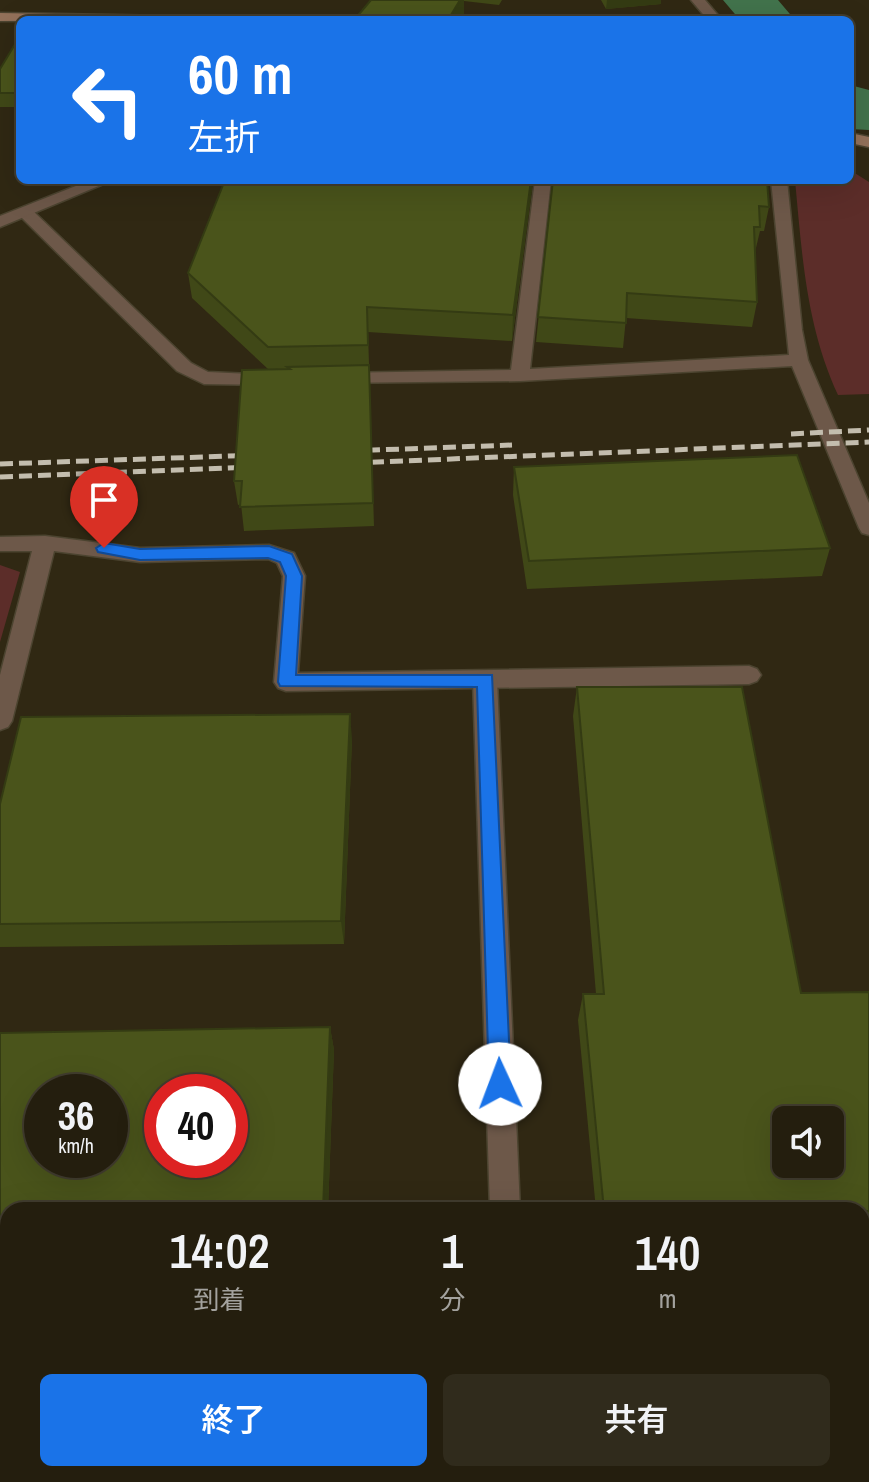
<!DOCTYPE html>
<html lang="ja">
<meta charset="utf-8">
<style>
:root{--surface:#241e0e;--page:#302b1c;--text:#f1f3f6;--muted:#a3a29e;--line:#413c2e;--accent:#1a73e8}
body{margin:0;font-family:"Archivo Narrow","Noto Sans JP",sans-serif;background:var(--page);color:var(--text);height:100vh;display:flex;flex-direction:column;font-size:30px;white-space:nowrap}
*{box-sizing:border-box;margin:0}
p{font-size:26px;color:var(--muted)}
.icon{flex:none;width:44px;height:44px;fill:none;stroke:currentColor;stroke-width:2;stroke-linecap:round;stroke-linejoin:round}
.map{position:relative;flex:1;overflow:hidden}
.sheet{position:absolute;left:0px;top:1202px;width:870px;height:280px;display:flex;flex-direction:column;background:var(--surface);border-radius:24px 24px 0 0;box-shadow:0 8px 32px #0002,0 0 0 2px var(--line)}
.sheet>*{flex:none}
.banner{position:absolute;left:16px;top:16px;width:838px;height:168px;border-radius:12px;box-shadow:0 8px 32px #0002,0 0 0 2px var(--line);background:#1a73e8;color:#fff;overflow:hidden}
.buttons{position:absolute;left:772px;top:1106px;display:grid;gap:16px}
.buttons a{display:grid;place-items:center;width:72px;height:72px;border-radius:12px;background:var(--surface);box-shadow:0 8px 32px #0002,0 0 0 2px var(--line);font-size:40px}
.speed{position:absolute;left:24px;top:1074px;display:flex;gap:16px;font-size:40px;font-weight:700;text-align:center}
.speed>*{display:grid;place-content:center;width:104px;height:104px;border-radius:50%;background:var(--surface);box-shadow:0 8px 32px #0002,0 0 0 2px var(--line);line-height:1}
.speed small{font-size:20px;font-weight:400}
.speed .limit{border:12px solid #d22;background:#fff;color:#111}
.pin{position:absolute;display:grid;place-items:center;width:68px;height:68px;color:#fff;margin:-82px -34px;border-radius:50% 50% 50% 0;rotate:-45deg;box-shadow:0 0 8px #0007}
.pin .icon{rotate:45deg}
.me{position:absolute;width:88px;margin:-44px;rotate:358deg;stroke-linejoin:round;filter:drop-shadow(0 0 6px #0008)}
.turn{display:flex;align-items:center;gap:28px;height:168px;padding:0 40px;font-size:36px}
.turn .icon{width:104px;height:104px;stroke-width:2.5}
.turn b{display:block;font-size:56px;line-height:68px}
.eta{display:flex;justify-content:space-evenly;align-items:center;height:136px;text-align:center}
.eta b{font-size:48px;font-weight:600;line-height:56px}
.action{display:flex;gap:16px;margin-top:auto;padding:16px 40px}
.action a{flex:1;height:92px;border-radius:12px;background:var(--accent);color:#fff;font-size:32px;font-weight:600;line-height:92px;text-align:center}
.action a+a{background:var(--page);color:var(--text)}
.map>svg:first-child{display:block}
.green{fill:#5c2d29}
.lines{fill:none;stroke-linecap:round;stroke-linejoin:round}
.river{fill:#42734c;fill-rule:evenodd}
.minor-casing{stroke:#4c4430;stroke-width:3}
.tertiary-casing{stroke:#4c4430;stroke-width:3}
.secondary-casing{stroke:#4c4430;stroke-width:3}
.minor{fill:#6d5849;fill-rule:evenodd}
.tertiary{fill:#6d5849;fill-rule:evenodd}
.secondary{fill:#93715a;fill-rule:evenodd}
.rail{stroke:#c3bdae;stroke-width:5;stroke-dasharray:13 6;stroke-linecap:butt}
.wall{fill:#404817}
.shaded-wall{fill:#343b13}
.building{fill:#4a541b;stroke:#343b13;stroke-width:2;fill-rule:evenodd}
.route{fill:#1a73e8;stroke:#114b97;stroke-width:2}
</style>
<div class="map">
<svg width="869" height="1482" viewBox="0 0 869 1482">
<rect width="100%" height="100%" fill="#302813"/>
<!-- green -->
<path class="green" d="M850,170L869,182V394L838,395C806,326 802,254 795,180H850Z
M0,565L20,572L0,642Z"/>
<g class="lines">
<!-- river -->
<path class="river" d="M723,0H778L795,20H740Z
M850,85L869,90V130L850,129Z"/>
<defs>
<path id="minor" d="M691,0H705L722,20H708Z
M535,180H551L530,369L789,355L771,180H787L802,330L808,360L869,503V535L862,533L859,528L792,366L520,381L331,383L329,379L338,373L511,370Z
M26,208L32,210L191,363L208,372L274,375L281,377L283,381L281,385L204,384L177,371L20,216L18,213Z
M45,536L140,548L269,545L294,553L305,576L298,673L749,666L757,669L761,675L757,681L749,684L286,691L278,688L274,682L283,576L277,563L268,559L140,562L54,551L12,721L8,727L0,730V675L32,551H0V537Z"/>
<path id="tertiary" d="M91,180H113L0,227V216Z
M485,671L493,674L497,680L520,1210H490L473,680L477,674Z
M0,1423H8V1457H0Z
M498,1474H532V1482H498Z"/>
<path id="secondary" d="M0,13L168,16L175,20L0,21Z
M850,133L869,137V147L850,143Z"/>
</defs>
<!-- minor casing -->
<use href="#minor" class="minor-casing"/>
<!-- tertiary casing -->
<use href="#tertiary" class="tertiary-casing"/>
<!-- secondary casing -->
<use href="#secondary" class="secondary-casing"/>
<!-- minor -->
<use href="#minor" class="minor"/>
<!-- tertiary -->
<use href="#tertiary" class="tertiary"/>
<!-- secondary -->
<use href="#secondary" class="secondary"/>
<!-- rail -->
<path class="rail" d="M791,434L869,430
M348,451L512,445
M352,463L869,442
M0,464L260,455
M0,477L256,467"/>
</g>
<!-- wall -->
<path class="wall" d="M371,0H502L499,5L464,1V16Z
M601,0H661V4L606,9Z
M20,36V107H0V69Z
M533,180L512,341L368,332L374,526L244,531L241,504L238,505L234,481L268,369L192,298L188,273Z
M553,180L769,207L764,231H760L755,252L757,302L752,327L626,318L623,348L536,342Z
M514,467L830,548L822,576L527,589L513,495Z
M577,687L801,993L869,992V1231H862V1210H596L578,1020L583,994H596L573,716Z
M352,739L344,944L0,947V804Z
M330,1027L334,1050L328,1210H8V1350H0V1033Z"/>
<!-- shaded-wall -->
<path class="shaded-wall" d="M460,0H464V16L462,20H448Z
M607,0H661V4L606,9Z
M531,180H533L512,341L513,315Z
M350,714L352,739L344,944L341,921Z
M330,1027L334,1050L328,1210H323Z"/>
<!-- building -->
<path class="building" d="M371,0H460L448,20H354Z
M20,36V93H0V69Z
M225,180H531L513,315L367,307L368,345L268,347L188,273Z
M553,180H767L769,207L759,206L760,227H754L757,302L627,293L626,323L538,317Z
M369,365L373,503L240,507L242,481H234L242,370L290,369L287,367Z
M797,455L830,548L529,561L514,467Z
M577,687H742L801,993L869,992V1211L604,1210L583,994H604ZM786,1120H830V1164H786Z
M350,714L341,921L0,924V804L21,717Z
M330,1027L323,1210H8V1333H0V1033ZM42,1092H110V1160H42ZM162,1092H230V1160H162Z"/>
<!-- route -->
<path class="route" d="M104,543L140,549L269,546L292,554L302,576L296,675H492L511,1084L508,1092L500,1095L492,1092L489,1084L477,687L280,686L278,682L286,576L280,562L268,558L140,560L98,552L96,548Z"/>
</svg>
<div class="buttons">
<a><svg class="icon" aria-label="sound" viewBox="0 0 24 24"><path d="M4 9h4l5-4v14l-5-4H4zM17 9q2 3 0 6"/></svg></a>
</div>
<div class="speed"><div>36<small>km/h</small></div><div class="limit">40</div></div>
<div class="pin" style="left:104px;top:548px;background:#d93025"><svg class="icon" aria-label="arrive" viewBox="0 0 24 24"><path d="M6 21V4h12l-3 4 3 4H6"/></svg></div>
<svg class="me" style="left:500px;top:1084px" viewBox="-20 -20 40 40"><circle r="19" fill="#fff"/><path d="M0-13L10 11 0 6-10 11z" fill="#1a73e8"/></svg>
<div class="banner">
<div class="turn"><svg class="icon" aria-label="left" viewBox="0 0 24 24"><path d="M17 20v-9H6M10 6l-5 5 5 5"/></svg><div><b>60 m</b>左折</div></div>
</div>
<section class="sheet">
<div class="eta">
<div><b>14:02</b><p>到着</p></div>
<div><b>1</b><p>分</p></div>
<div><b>140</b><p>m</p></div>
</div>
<div class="action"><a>終了</a><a>共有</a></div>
</section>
</div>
